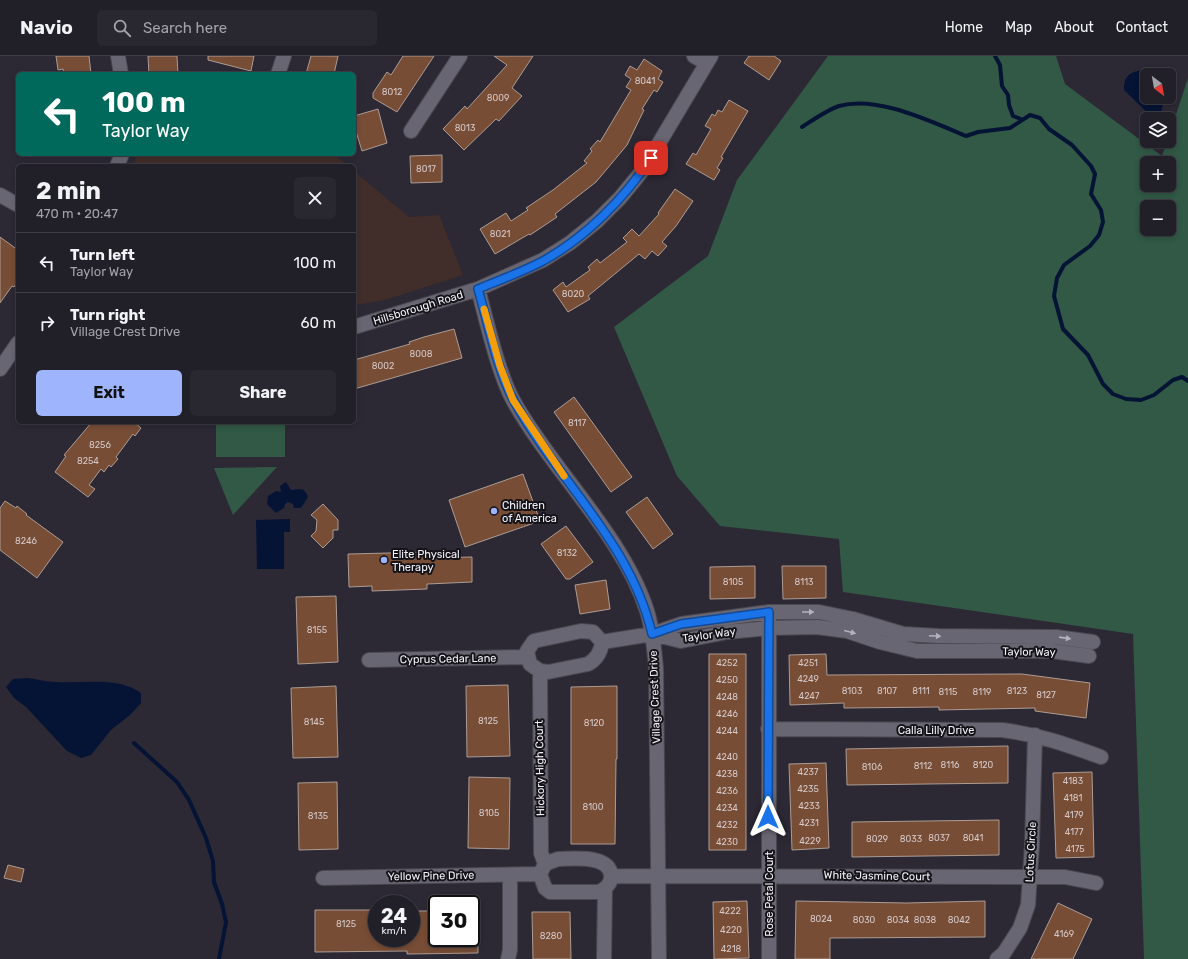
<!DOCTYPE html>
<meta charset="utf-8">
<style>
:root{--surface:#211f28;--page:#292730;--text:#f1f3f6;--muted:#a2a2a8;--line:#3e3d45;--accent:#9eb4fd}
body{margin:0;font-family:Rubik,sans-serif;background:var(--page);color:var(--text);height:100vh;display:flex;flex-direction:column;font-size:15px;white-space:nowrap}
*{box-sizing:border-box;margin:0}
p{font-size:13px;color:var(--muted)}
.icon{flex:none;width:22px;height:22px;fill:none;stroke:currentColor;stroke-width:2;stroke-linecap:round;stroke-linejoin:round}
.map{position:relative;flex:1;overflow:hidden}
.sheet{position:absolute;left:16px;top:108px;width:340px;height:260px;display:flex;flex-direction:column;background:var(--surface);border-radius:6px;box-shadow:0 2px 6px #0003,0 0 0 1px var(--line)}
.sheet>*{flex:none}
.top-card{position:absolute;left:16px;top:16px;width:340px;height:84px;border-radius:6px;box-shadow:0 2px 6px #0003,0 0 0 1px var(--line);background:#00695c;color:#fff;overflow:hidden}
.needle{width:26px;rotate:149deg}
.buttons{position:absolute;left:1140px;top:12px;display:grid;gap:8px}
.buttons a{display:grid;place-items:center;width:36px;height:36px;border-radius:6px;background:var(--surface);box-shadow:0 2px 6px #0003,0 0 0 1px var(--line);font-size:20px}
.speed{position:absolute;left:368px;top:839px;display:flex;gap:8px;font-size:20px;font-weight:700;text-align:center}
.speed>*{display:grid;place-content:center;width:52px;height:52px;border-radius:50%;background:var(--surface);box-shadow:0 2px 6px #0003,0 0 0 1px var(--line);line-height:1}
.speed small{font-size:10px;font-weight:400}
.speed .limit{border:2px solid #111;border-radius:6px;background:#fff;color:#111}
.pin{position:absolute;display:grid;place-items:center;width:34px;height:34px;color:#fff;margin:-17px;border-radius:8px;box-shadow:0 2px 6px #0006}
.me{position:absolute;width:44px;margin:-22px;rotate:0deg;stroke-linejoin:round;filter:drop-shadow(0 0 3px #0008)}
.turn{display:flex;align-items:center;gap:14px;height:84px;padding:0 20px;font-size:18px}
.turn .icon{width:52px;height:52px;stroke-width:2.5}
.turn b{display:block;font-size:28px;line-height:34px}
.round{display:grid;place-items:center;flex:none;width:42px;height:42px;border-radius:6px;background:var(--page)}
.headline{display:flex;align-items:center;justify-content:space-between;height:68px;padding:0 20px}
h1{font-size:24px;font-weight:700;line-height:30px}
.button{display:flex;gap:8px;margin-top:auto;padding:8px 20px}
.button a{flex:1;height:46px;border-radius:6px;background:var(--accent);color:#111;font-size:16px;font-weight:700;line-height:46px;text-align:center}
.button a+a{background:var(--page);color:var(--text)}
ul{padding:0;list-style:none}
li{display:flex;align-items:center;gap:12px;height:60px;padding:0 20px;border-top:1px solid var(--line)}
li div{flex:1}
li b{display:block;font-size:15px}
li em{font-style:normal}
header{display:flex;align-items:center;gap:24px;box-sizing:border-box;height:56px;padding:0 20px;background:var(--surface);border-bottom:1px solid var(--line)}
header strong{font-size:19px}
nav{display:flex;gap:22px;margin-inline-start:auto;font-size:14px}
.search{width:280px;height:36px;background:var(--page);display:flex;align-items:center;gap:10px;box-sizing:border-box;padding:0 14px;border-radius:6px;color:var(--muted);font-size:15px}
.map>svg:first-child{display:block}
.commercial{fill:#412d29}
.green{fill:#315945;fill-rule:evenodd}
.water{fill:#051435}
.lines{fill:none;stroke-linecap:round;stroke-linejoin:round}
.stream{stroke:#051435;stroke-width:4}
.building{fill:#784d36;stroke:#ac9c94}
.minor-casing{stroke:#4a4851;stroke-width:16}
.minor{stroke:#696673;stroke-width:14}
.oneway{fill:#b5b2bd}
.route-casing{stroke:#114b97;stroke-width:10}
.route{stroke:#1a73e8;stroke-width:7}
.slow{stroke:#f59e0b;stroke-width:7}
.poi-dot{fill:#9eb4fd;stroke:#141318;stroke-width:1.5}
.labels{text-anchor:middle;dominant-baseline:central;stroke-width:4;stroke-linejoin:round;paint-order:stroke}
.number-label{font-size:9px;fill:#d4c8c8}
.street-label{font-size:11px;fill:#f3f1f9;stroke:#141318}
.poi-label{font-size:11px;fill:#f3f1f9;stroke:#141318;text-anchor:start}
</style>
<header>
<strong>Navio</strong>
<div class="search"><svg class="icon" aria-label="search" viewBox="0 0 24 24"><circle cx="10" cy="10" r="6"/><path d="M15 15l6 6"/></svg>Search here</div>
<nav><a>Home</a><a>Map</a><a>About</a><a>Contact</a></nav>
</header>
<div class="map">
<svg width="1188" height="903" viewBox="0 0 1188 903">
<rect width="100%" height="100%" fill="#2c2935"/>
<!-- commercial -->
<path class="commercial" d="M137,98H334L348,110H133Z
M354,115L409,161L439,159L463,219L385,244L354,249Z"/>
<!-- green -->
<path class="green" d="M828,0H1056L1065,28L1162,100L1167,85H1169V80L1188,22V903H1144L1133,578L843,536L839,483L720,470L677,420L614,271L708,200L737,124ZM1147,107H1169V129H1147ZM1147,151H1169V173H1147Z
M216,366H285V401H216Z
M277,411L233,459L214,412Z"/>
<!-- water -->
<path class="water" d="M1143,14L1162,19H1147V41H1165L1160,60L1156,63L1153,62L1124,34C1124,20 1129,16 1143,14Z
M286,426L291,434C299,434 304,430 308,441L301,452H294L293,448L288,446L285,448L284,452L276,457L267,448L268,440L276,435L281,436L280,430Z
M290,463V476H284V513H257L256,464Z
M28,622C37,623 47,626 56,626C84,628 117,620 141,637V647L130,659L111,674L91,699L81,702L67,695L26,651L14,642L6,631L13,623Z"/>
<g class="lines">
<!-- stream -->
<path class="stream" d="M995,0L1000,9L1002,30L1008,39L1009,49L1013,60L1021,63
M802,71C813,64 827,54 839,50C877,39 932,66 966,80L978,76L1010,72L1030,59L1040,62L1049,73L1072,89L1091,110L1095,118L1091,138L1101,154L1103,166L1099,179L1090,190L1064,209L1057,222L1054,240L1063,273L1088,299L1103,328L1113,338L1126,343L1141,344L1154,339L1173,324L1182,321L1188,325
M134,687L177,726L189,744L206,782L213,805L214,826L222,848L226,866L219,903"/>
</g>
<!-- building -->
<path class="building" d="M56,0H89L91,18H64L63,13L58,14Z
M148,0H177L178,18H149Z
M208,0H254L251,15L208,4Z
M311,0H338L334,18H306Z
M403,0H434L397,56L373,42V37L387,16L391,19Z
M494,0H533L512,32L522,40L499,65L496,63L464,94L443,73L465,50L467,53L507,9Z
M749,0H774L781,5L769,24L744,7Z
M644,3L662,15L658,23L663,26L657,36L654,34L642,53L644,54L627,89L596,126L555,158L557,161L530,179L529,178L495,198L480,173L506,157L511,165L528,154L526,152L553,134L587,107L584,105L592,95L590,93L598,84L600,86L631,34L626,31L631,23L625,19L630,10L637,14Z
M729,44L748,55L721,101L723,102L717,112L720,114L714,124L686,108L693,97L696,99L711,73L705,70L712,58L715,60L718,54L722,56Z
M378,53L387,87L362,95L354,69V60Z
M442,99V126L411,127L410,100Z
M675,133L693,145L676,170L662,186L667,190L658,200L652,195L645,203L639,198L588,240L590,243L568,256L553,234L563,226L566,231L590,214L588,211L597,203L600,207L627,186L623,182L632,173L639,180L659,158L658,157Z
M0,181L18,194V225L14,231L12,230L0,247Z
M454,273L462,302L354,333V304L410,288L409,286L424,281Z
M574,341L632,421L611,436L554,356Z
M92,366H134L141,372L135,380L133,378L116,401L118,403L111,411L109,409L104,416L101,413L89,429L95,433L88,441L55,416L66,400L64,399Z
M523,418L540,465L465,491L449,444Z
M647,441L673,478L653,493L626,456Z
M5,445L16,452L17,450L27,458L26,459L63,486L37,522L0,494V452Z
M323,448L338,464V474H333V482L323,492L311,480L316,475L317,464L311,459Z
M566,470L593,506L570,523H566L541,488Z
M429,496V502L472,501V526L427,528V533L372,535V530L349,531L348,498Z
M755,510V542L710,543V511Z
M782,510H826V542L783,543Z
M606,524L610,553L580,558L575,529Z
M336,540L338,606L298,608L296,541Z
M709,598H746V794H709Z
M826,598L827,619L1022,618L1090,627L1086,662L1035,655V652L939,654V651L844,652V647L790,649L789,599Z
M508,629L510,700L467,701L466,630Z
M336,630L338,701L293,702L291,632Z
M617,630V703H616L615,788H571V631Z
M1008,690V727L847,729L846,693Z
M826,707L829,792L792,794L789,708Z
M1092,716L1094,801L1056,802L1053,717Z
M469,721L510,722L509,793L468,792Z
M337,726L338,793L299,794L298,727Z
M999,764V799L852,801V766Z
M8,809L24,813L21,826L4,822Z
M747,845L749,902L714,903L713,846Z
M796,845L907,847L985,845V881L830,882V903H795Z
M1058,847L1092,863L1073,903H1031Z
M315,854H377V882H411V855H437V882H478V897L407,898V895L315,896Z
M532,856H570L571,903H533Z"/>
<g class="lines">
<defs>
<path id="minor" d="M118,0L121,18
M694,0L706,7
M278,18L284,0
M411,75L460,0
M117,110L122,98
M0,139L18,149
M478,233C487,266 498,317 514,346C553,415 623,480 647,555C653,574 654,593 656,612L659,903
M354,271L478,233L543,204L570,187L597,165L620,142L643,114L711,0
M0,313L18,287
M769,563V903
M581,575L593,576L602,586C601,596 597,603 588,608L548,616L540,615L530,608L527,595L534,585Z
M653,578L681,585L727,576L769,572L817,571L847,575L880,586L917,595H1052L1089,600
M602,586L652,578L681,568L769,556H819L853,563L903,578L939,580L1056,581L1093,586
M369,604L527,601
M540,615L541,797L545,808
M768,673L1002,674C1040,679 1065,688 1101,701
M558,803C571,803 609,798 611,819C612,827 605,833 599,836H550L545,832L540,818L545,808Z
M611,820L1065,821L1096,827
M323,822L540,818
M508,903L510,894V819
M604,903L605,833
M997,903L1004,897L1020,872L1028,849L1032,789L1035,679"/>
</defs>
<!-- minor casing -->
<use href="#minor" class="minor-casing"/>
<!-- minor -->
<use href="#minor" class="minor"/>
</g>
<!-- one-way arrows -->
<defs><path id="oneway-solid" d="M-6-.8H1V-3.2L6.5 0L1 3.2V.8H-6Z"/></defs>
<g class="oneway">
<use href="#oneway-solid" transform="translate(808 556)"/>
<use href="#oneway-solid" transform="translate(850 576) rotate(15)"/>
<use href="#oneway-solid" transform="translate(935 580) rotate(3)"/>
<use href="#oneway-solid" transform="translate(1065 582) rotate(8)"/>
</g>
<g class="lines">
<defs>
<path id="route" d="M651,102C624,143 586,181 543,205C522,216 500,224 478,233C488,267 497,315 514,345C558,425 631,487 652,578L681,568L769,556L768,761"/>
</defs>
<!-- route casing -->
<use href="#route" class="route-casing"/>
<!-- route -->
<use href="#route" class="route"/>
<!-- slow -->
<path class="slow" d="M484,253L500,310L513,344L564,420"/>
</g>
<!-- markers -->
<g class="poi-dot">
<circle cx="494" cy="455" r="4"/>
<circle cx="384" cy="504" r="4"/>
</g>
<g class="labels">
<!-- number labels -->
<g class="number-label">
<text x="645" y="25">8041</text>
<text x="392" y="36">8012</text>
<text x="498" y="42">8009</text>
<text x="465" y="72">8013</text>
<text x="426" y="113">8017</text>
<text x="500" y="178">8021</text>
<text x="573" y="238">8020</text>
<text x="421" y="298">8008</text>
<text x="383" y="310">8002</text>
<text x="577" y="367">8117</text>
<text x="100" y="389">8256</text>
<text x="88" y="405">8254</text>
<text x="26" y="485">8246</text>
<text x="567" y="497">8132</text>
<text x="733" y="526">8105</text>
<text x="804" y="526">8113</text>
<text x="317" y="574">8155</text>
<text x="727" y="607">4252</text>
<text x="808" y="607">4251</text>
<text x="808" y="623">4249</text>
<text x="727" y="624">4250</text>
<text x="852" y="635">8103</text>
<text x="887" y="635">8107</text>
<text x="921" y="635">8111</text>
<text x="1017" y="635">8123</text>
<text x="948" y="636">8115</text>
<text x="982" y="636">8119</text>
<text x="1046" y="639">8127</text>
<text x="809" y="640">4247</text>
<text x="727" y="641">4248</text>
<text x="727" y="658">4246</text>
<text x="488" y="665">8125</text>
<text x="314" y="666">8145</text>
<text x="594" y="667">8120</text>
<text x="727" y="675">4244</text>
<text x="727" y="701">4240</text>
<text x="950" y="709">8116</text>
<text x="983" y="709">8120</text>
<text x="923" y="710">8112</text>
<text x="872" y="711">8106</text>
<text x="808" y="716">4237</text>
<text x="727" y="718">4238</text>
<text x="1073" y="725">4183</text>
<text x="808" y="733">4235</text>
<text x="727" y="735">4236</text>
<text x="1073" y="742">4181</text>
<text x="809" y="750">4233</text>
<text x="593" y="751">8100</text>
<text x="727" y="752">4234</text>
<text x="489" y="757">8105</text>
<text x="1074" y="759">4179</text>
<text x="318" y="760">8135</text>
<text x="809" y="767">4231</text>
<text x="727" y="769">4232</text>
<text x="1074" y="776">4177</text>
<text x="939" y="782">8037</text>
<text x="973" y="782">8041</text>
<text x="877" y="783">8029</text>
<text x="911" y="783">8033</text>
<text x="810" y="785">4229</text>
<text x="727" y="786">4230</text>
<text x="1075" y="793">4175</text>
<text x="730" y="855">4222</text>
<text x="821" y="863">8024</text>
<text x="864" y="864">8030</text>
<text x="898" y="864">8034</text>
<text x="925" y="864">8038</text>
<text x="959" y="864">8042</text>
<text x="346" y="868">8125</text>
<text x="731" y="874">4220</text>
<text x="1064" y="878">4169</text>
<text x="551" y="880">8280</text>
<text x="731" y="893">4218</text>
</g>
<!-- street labels -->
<g class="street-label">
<text transform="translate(418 252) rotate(-17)">Hillsborough Road</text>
<text transform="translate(709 579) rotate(-8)">Taylor Way</text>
<text transform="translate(1029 596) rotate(1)">Taylor Way</text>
<text transform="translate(448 603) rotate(-1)">Cyprus Cedar Lane</text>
<text transform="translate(655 641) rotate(-92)">Village Crest Drive</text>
<text x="936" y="674">Calla Lilly Drive</text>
<text transform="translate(540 712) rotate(-91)">Hickory High Court</text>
<text transform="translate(1031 796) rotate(-87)">Lotus Circle</text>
<text transform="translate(431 820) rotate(-1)">Yellow Pine Drive</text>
<text transform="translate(877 820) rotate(1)">White Jasmine Court</text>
<text transform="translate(769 838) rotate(-90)">Rose Petal Court</text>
</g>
<!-- poi labels -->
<g class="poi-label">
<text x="502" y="449">Children<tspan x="502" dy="13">of America</tspan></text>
<text x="392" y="498">Elite Physical<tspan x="392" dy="13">Therapy</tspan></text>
</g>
</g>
</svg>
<div class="buttons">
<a><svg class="needle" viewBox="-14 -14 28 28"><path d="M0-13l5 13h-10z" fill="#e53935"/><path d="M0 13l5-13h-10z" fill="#a2a2a8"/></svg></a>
<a><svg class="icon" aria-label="layers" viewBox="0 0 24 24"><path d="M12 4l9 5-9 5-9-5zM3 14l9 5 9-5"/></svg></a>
<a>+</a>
<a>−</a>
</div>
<div class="speed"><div>24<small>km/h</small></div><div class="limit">30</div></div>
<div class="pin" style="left:651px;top:102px;background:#d93025"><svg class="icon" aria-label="arrive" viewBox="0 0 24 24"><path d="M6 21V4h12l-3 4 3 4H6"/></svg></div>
<svg class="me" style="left:768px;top:761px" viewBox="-20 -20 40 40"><path d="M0-17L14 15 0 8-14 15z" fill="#1a73e8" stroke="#fff" stroke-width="4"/></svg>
<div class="top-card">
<div class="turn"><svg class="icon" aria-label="left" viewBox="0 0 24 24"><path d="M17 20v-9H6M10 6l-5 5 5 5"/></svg><div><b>100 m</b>Taylor Way</div></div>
</div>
<section class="sheet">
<div class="headline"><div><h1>2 min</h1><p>470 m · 20:47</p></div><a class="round"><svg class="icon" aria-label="close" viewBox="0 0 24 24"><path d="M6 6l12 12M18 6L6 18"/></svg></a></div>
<ul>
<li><svg class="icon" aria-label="left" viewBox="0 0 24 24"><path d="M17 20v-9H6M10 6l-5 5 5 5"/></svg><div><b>Turn left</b><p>Taylor Way</p></div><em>100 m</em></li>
<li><svg class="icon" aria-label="right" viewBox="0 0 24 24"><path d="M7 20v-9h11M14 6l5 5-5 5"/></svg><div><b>Turn right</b><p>Village Crest Drive</p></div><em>60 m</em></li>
</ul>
<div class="button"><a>Exit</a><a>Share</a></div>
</section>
</div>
